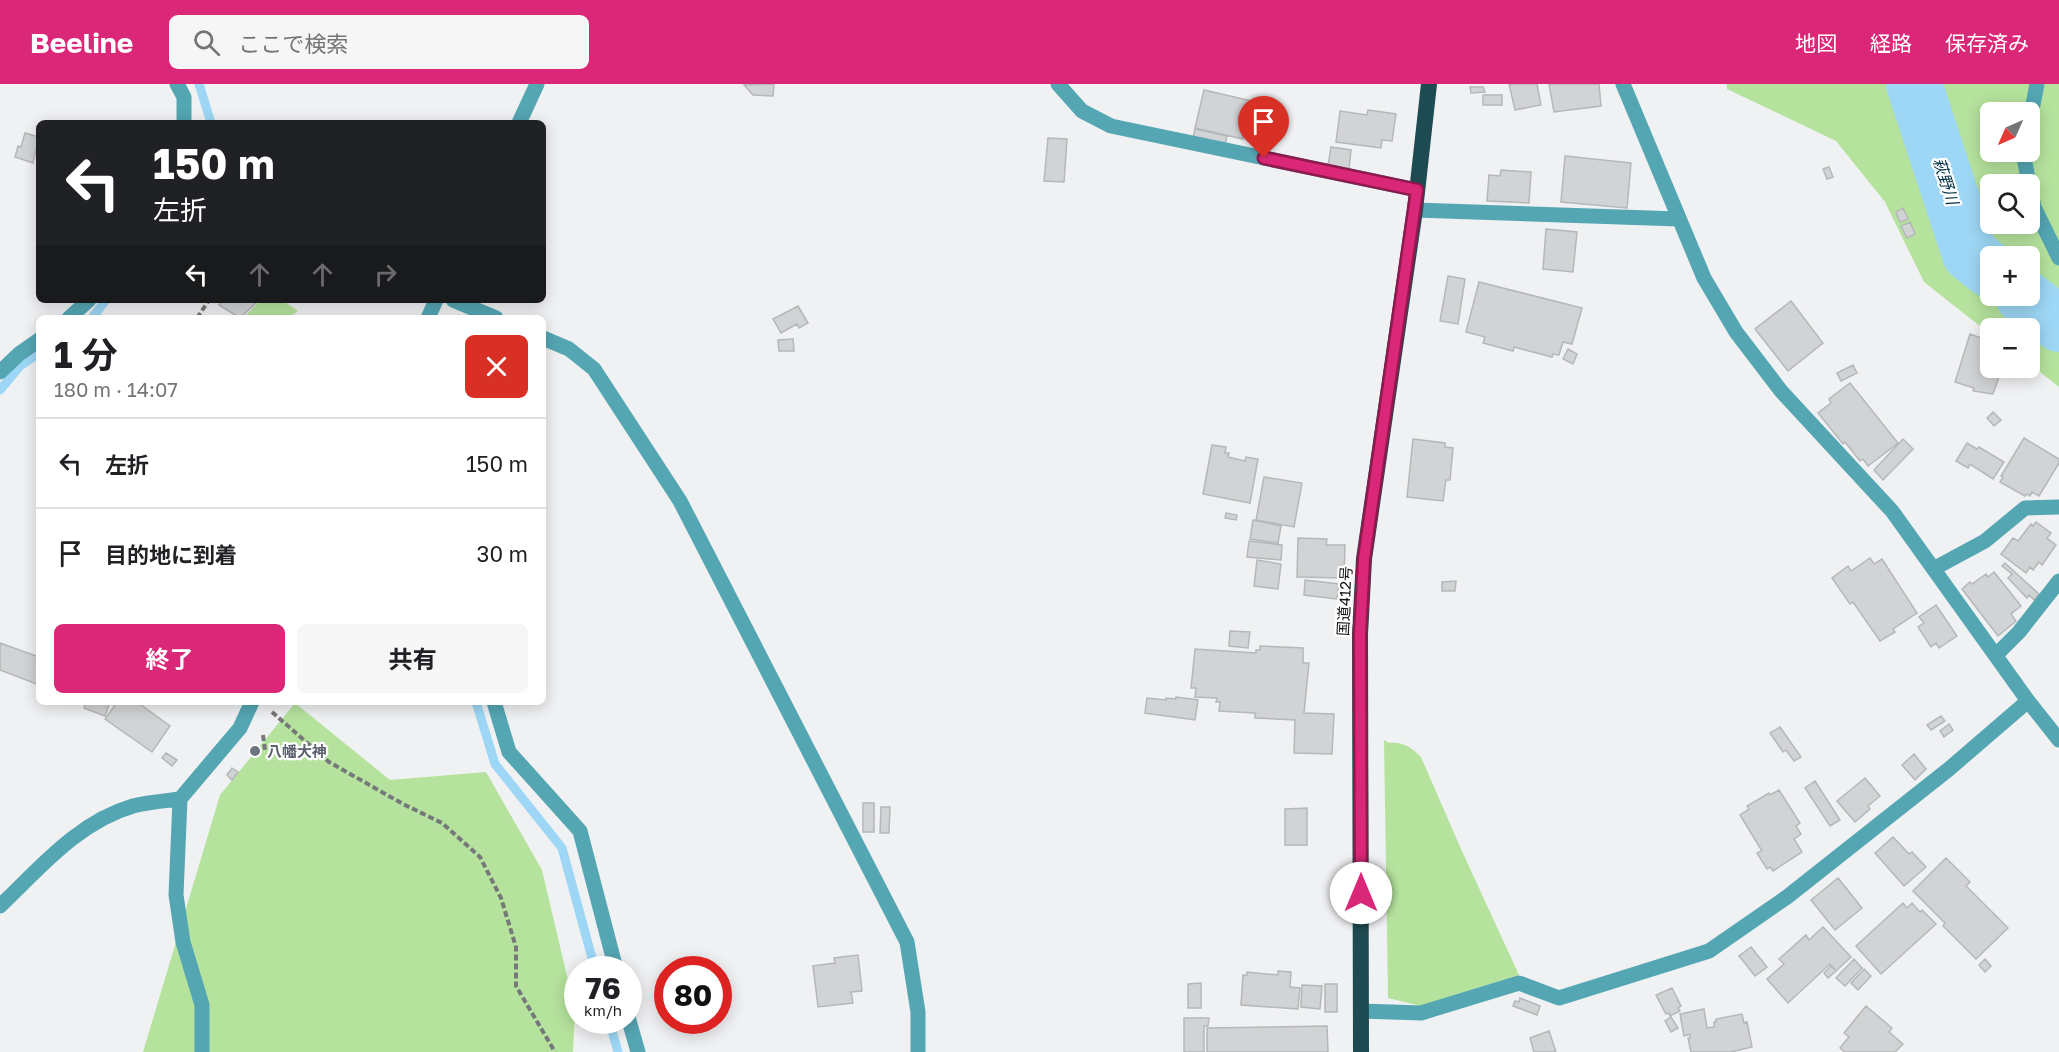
<!DOCTYPE html>
<html lang="ja">
<meta charset="utf-8">
<style>
:root{--surface:#fff;--page:#f6f6f6;--text:#202124;--muted:#757577;--line:#e0e0e0;--accent:#db2777}
body{margin:0;font-family:"Golos Text","Noto Sans JP",sans-serif;background:var(--page);color:var(--text);height:100vh;display:flex;flex-direction:column;font-size:22px;white-space:nowrap}
*{box-sizing:border-box;margin:0}
p{font-size:20px;color:var(--muted)}
.icon{flex:none;width:33px;height:33px;fill:none;stroke:currentColor;stroke-width:2;stroke-linecap:round;stroke-linejoin:round}
.map{position:relative;flex:1;overflow:hidden}
.drawer{position:absolute;left:36px;top:231px;width:510px;height:390px;display:flex;flex-direction:column;background:var(--surface);border-radius:9px;box-shadow:0 3px 15px #0003}
.drawer>*{flex:none}
.guide{position:absolute;left:36px;top:36px;width:510px;height:183px;border-radius:9px;box-shadow:0 3px 15px #0003;background:#202124;color:#fff;overflow:hidden}
.needle{width:39px;rotate:225deg}
.fabs{position:absolute;left:1980px;top:18px;display:grid;gap:12px}
.fabs a{display:grid;place-items:center;width:60px;height:60px;border-radius:9px;background:var(--surface);box-shadow:0 3px 15px #0003;font-size:30px}
.speed{position:absolute;left:564px;top:872px;display:flex;gap:12px;font-size:30px;font-weight:700;text-align:center}
.speed>*{display:grid;place-content:center;width:78px;height:78px;border-radius:50%;background:var(--surface);box-shadow:0 3px 15px #0003;line-height:1}
.speed small{font-size:15px;font-weight:400}
.speed .limit{border:9px solid #d22;background:#fff;color:#111}
.pin{position:absolute;display:grid;place-items:center;width:51px;height:51px;color:#fff;margin:-62px -26px;border-radius:50% 50% 50% 0;rotate:-45deg;box-shadow:0 0 6px #0007}
.pin .icon{rotate:45deg}
.me{position:absolute;width:66px;margin:-33px;rotate:0deg;stroke-linejoin:round;filter:drop-shadow(0 0 4px #0008)}
.turn{display:flex;align-items:center;gap:21px;height:126px;padding:0 18px;font-size:27px}
.turn .icon{width:78px;height:78px;stroke-width:2.5}
.turn b{display:block;font-size:42px;line-height:51px}
.lanes{display:flex;align-items:center;height:57px;padding:0 18px;background:#0003;justify-content:center;gap:30px;direction:ltr}
.lanes .off{opacity:.35}
.round{display:grid;place-items:center;flex:none;width:63px;height:63px;border-radius:9px;background:var(--page)}
.headline{display:flex;align-items:center;justify-content:space-between;height:102px;padding:0 18px}
h1{font-size:36px;font-weight:700;line-height:45px}
.cta{display:flex;gap:12px;margin-top:auto;padding:12px 18px}
.cta a{flex:1;height:69px;border-radius:9px;background:var(--accent);color:#fff;font-size:24px;font-weight:700;line-height:69px;text-align:center}
.cta a+a{background:var(--page);color:var(--text)}
ul{padding:0;list-style:none}
li{display:flex;align-items:center;gap:18px;height:90px;padding:0 18px;border-top:2px solid var(--line)}
li div{flex:1}
li b{display:block;font-size:22px}
li em{font-style:normal}
header{display:flex;align-items:center;gap:36px;box-sizing:border-box;height:84px;padding:0 30px;background:var(--accent);color:#fff}
header strong{font-size:28px}
nav{display:flex;gap:33px;margin-inline-start:auto;font-size:21px}
.search{width:420px;height:54px;background:var(--page);display:flex;align-items:center;gap:15px;box-sizing:border-box;padding:0 21px;border-radius:9px;color:var(--muted);font-size:22px}
.map>svg:first-child{display:block}
.green{fill:#b5e39d;fill-rule:evenodd}
.lines{fill:none;stroke-linecap:round;stroke-linejoin:round}
.stream{stroke:#9dd7f5;stroke-width:9}
.river{stroke:#9dd7f5;stroke-width:56}
.building{fill:#d1d3d5;stroke:#b5b7b8;stroke-width:1.5}
.path{stroke:#777879;stroke-width:4;stroke-dasharray:6 3;stroke-linecap:butt}
.minor{stroke:#54a6b3;stroke-width:15}
.trunk{stroke:#1e4a52;stroke-width:16}
.route-casing{stroke:#8e194d;stroke-width:15}
.route{stroke:#db2777;stroke-width:10}
.worship-dot{fill:#6b7280;stroke:#fefeff;stroke-width:2}
.labels{text-anchor:middle;dominant-baseline:central;stroke-width:4.5;stroke-linejoin:round;paint-order:stroke}
.street-label{font-size:15px;fill:#0e0f0f;stroke:#fefeff}
.worship-label{font-size:15px;font-weight:bold;fill:#5b616d;stroke:#fefeff;text-anchor:start}
.water-label{font-size:16px;font-style:italic;fill:#002f43;stroke:#fefeff}
</style>
<header>
<strong>Beeline</strong>
<div class="search"><svg class="icon" aria-label="search" viewBox="0 0 24 24"><circle cx="10" cy="10" r="6"/><path d="M15 15l6 6"/></svg>ここで検索</div>
<nav><a>地図</a><a>経路</a><a>保存済み</a></nav>
</header>
<div class="map">
<svg width="2059" height="968" viewBox="0 0 2059 968">
<rect width="100%" height="100%" fill="#f0f1f3"/>
<!-- green -->
<path class="green" d="M1727,0H2059V303L2030,280V244H1990V250L1924,198L1885,118L1836,57L1727,5ZM1990,28H2030V68H1990ZM1990,100H2030V140H1990ZM1990,172H2030V212H1990Z
M261,216H282L298,227L288,234H243Z
M295,619L390,696L486,688L542,786L575,926L573,968H143L220,711Z
M1384,656L1389,659C1402,657 1413,664 1421,673L1461,765L1519,891L1420,922L1388,914Z"/>
<g class="lines">
<!-- stream -->
<path class="stream" d="M199,0L211,39
M92,234L106,216
M0,306L20,282L39,269
M476,618L495,680L562,764L595,885
M609,936L618,968"/>
<!-- river -->
<path class="river" d="M1914,0L1970,170L1990,186
M2023,212L2059,240"/>
</g>
<!-- building -->
<path class="building" d="M774,0L773,12L753,11L744,1Z
M1509,0H1537L1541,21L1515,26Z
M1549,0H1599L1601,22L1554,28Z
M1470,3H1483L1485,8L1471,9Z
M1204,6L1252,17L1243,55L1195,44Z
M1483,11H1502V21H1483Z
M1368,26L1396,30L1392,57L1382,56L1381,64L1336,58L1340,27L1367,31Z
M1195,45L1227,52L1224,65L1192,58Z
M25,49L39,53L33,79L15,73L18,62L21,63Z
M1048,54L1067,55L1064,98L1044,97Z
M1331,63L1351,66L1349,85L1328,82Z
M1565,72L1631,79L1627,124L1561,118Z
M1829,83L1833,93L1827,95L1823,85Z
M1501,86L1531,88L1529,119L1487,117L1489,91L1500,92Z
M1903,124L1908,135L1900,138L1896,128Z
M1910,138L1915,150L1907,154L1901,142Z
M1546,145L1577,148L1573,188L1543,185Z
M1448,192L1465,195L1458,240L1440,237Z
M1479,198L1582,224L1572,260L1563,258L1559,271L1553,270L1552,273L1514,263L1513,267L1483,259L1485,253L1466,248Z
M223,216H259L240,234L219,221Z
M1791,217L1823,259L1788,287L1755,245Z
M798,222L808,239L799,244L797,240L781,249L773,235Z
M1988,244L1990,245V284H2002L1993,310L1973,307L1974,304L1955,298L1970,250L1984,255Z
M793,255L794,267H779L778,256Z
M1568,265L1577,270L1573,280L1563,275Z
M1853,281L1857,289L1841,297L1837,289Z
M1850,299L1898,359L1868,382L1863,375L1860,377L1845,358L1843,360L1818,329L1831,319L1829,315Z
M1993,328L2001,336L1994,342L1987,334Z
M2024,354L2059,375V379L2039,412L2032,408L2030,412L2027,410L2025,412L2000,398L2003,393L2001,392Z
M1413,355L1445,359V363L1453,364L1450,396H1446L1443,417L1407,413Z
M1903,355L1913,365L1883,396L1874,386Z
M1967,359L1977,365L1979,363L2004,378L1993,395L1970,380L1968,384L1956,377Z
M1212,361L1226,363L1225,369H1229L1228,373L1245,377L1246,373L1258,375L1250,419L1203,410Z
M1264,393L1302,399L1294,443L1256,436Z
M1226,429L1237,431L1236,436L1225,434Z
M1253,436L1281,442L1278,459L1250,455Z
M2036,438L2051,449L2047,454L2056,461L2042,481L2039,478L2033,486L2030,483L2026,489L2001,470L2013,454L2018,457L2031,440L2033,442Z
M1298,454L1327,455L1326,461H1345L1344,494L1297,493Z
M1249,457L1282,461L1281,476L1247,473Z
M1870,474L1874,480L1882,475L1917,529L1893,545L1895,548L1880,557L1853,518L1850,520L1832,494L1848,482L1851,487Z
M1257,476L1281,480L1278,505L1254,502Z
M2005,479L2039,510L2034,516L2029,511L2027,514L2008,494L2012,490L2002,482Z
M1994,488L2021,522L2011,530L2016,537L1998,552L1962,505L1970,498L1972,500L1986,490L1988,493Z
M1305,496L1339,500L1337,515L1304,511Z
M1456,497L1455,507H1442V498Z
M1936,521L1957,552L1939,564L1936,559L1931,563L1918,543L1924,539L1919,533Z
M1230,547L1250,548L1248,564L1229,562Z
M0,559L39,573V601L0,586Z
M1260,562L1303,564V579H1309L1304,629L1334,630L1332,670L1294,669L1295,636L1255,634V629L1219,627L1220,618H1216L1217,614L1195,613L1196,604H1191L1195,565L1256,569V566H1260Z
M1176,613L1198,616L1195,636L1145,629L1147,614L1166,616V614L1176,615Z
M86,618H110L105,632L84,624Z
M117,618H137L170,642L152,668L105,635Z
M1941,632L1945,637L1931,646L1927,641Z
M1949,640L1953,646L1944,653L1940,647Z
M1780,643L1801,673L1794,677L1786,666L1783,668L1770,649Z
M166,669L177,676L172,682L162,674Z
M1914,670L1926,685L1915,696L1902,681Z
M232,684L238,688L232,696L227,691Z
M1865,694L1880,712L1868,722L1870,725L1855,738L1837,717Z
M1815,697L1840,736L1830,742L1805,704Z
M1779,706L1800,739L1796,742L1801,750L1794,755L1802,768L1773,787L1770,783L1767,785L1757,769L1762,767L1740,731L1749,725L1747,722L1769,709L1770,711Z
M863,719H874V748H863Z
M881,723H890L889,749H880Z
M1307,724V761H1285V725Z
M1893,753L1909,770L1912,768L1926,783L1904,802L1875,769Z
M1946,774L1970,798L1966,802L2008,844L1976,875L1943,842L1945,839L1913,807Z
M1838,794L1862,824L1835,846L1811,816Z
M1903,819L1907,824L1912,819L1920,828L1922,826L1936,840L1881,890L1856,862Z
M1823,843L1851,873L1836,887L1830,880L1788,919L1767,895L1784,880L1779,875L1806,851L1809,856Z
M1751,863L1767,883L1755,892L1739,872Z
M858,871L862,907L851,908L853,919L818,923L813,882L835,879L834,874Z
M1854,875L1862,884L1845,902L1836,894Z
M1985,875L1991,882L1985,888L1979,881Z
M1831,882L1836,887L1828,894L1824,889Z
M1864,885L1871,892L1858,906L1851,899Z
M1278,887L1291,888L1290,903L1300,904L1298,925L1241,921L1243,891H1247V888L1278,891Z
M1201,899V924H1188V900Z
M1325,900H1337V928H1325Z
M1302,901L1322,902L1320,925L1301,923Z
M1672,904L1681,922L1678,924L1680,927L1670,932L1669,929L1666,930L1656,911Z
M1520,914L1540,922L1537,931L1513,922L1515,917L1519,918Z
M1866,922L1892,944L1889,948L1903,960L1895,968H1845L1840,964L1849,953L1844,949Z
M1704,925L1707,944L1714,943V938H1716V935L1742,930L1744,939L1747,938L1752,963L1731,968H1691L1688,954H1690V950L1684,952L1680,930Z
M1671,933L1678,944L1671,948L1665,937Z
M1184,934H1209L1208,942H1204V968H1184Z
M1327,942L1328,968H1207V944Z
M1549,947L1556,968H1534L1530,954Z"/>
<g class="lines">
<!-- path -->
<path class="path" d="M197,234L209,216
M272,628L329,678L403,720L442,739L480,773L501,814L516,863V902L555,968
M263,651L265,666"/>
<!-- minor -->
<path class="minor" d="M177,0L184,13V39
M1058,0L1082,27L1111,42L1417,106
M1623,0L1704,194L1736,248L1781,307L1892,427L2028,617L2059,656
M2030,36L2037,0
M519,39L537,0
M2023,68L2029,100
M2030,104L2034,123L2059,174
M1415,126L1679,135
M453,216L496,234
M69,234L89,216
M428,234L436,216
M543,254L569,265L594,285L680,417L907,858L918,928V968
M0,288L19,270L39,256
M1935,484L1985,457L2025,424L2059,423
M1996,571L2019,548L2059,497
M494,618L509,668L580,747L616,885
M180,715L176,811L183,858L202,921V968
M0,822C40,784 78,738 133,722C148,718 164,717 180,715L240,644L252,618
M1361,927L1421,929L1519,899L1559,914L1709,867L1787,813L1949,685L2028,617
M628,933L638,968"/>
<!-- trunk -->
<path class="trunk" d="M1361,968L1360,550L1364,475L1415,126L1429,0"/>
</g>
<g class="lines">
<defs>
<path id="route" d="M1264,74L1417,106L1364,475L1360,550L1361,809"/>
</defs>
<!-- route casing -->
<use href="#route" class="route-casing"/>
<!-- route -->
<use href="#route" class="route"/>
</g>
<!-- markers -->
<circle class="worship-dot" cx="255" cy="667" r="6"/>
<g class="labels">
<!-- street labels -->
<g class="street-label">
<text transform="translate(1344 517) rotate(-87)">国道412号</text>
</g>
<!-- worship labels -->
<g class="worship-label">
<text x="267" y="667">八幡大神</text>
</g>
<!-- water labels -->
<g class="water-label">
<text transform="translate(1946 97) rotate(72)">萩野川</text>
</g>
</g>
</svg>
<div class="fabs">
<a><svg class="needle" viewBox="-14 -14 28 28"><path d="M0-13l5 13h-10z" fill="#e53935"/><path d="M0 13l5-13h-10z" fill="#757577"/></svg></a>
<a><svg class="icon" aria-label="search" viewBox="0 0 24 24"><circle cx="10" cy="10" r="6"/><path d="M15 15l6 6"/></svg></a>
<a>+</a>
<a>−</a>
</div>
<div class="speed"><div>76<small>km/h</small></div><div class="limit">80</div></div>
<div class="pin" style="left:1264px;top:74px;background:#d93025"><svg class="icon" aria-label="arrive" viewBox="0 0 24 24"><path d="M6 21V4h12l-3 4 3 4H6"/></svg></div>
<svg class="me" style="left:1361px;top:809px" viewBox="-20 -20 40 40"><circle r="19" fill="#fff"/><path d="M0-13L10 11 0 6-10 11z" fill="#db2777"/></svg>
<div class="guide">
<div class="turn"><svg class="icon" aria-label="left" viewBox="0 0 24 24"><path d="M17 20v-9H6M10 6l-5 5 5 5"/></svg><div><b>150 m</b>左折</div></div>
<div class="lanes"><svg class="icon" aria-label="left" viewBox="0 0 24 24"><path d="M17 20v-9H6M10 6l-5 5 5 5"/></svg><svg class="icon off" aria-label="ahead" viewBox="0 0 24 24"><path d="M12 20V5M6 11l6-6 6 6"/></svg><svg class="icon off" aria-label="ahead" viewBox="0 0 24 24"><path d="M12 20V5M6 11l6-6 6 6"/></svg><svg class="icon off" aria-label="right" viewBox="0 0 24 24"><path d="M7 20v-9h11M14 6l5 5-5 5"/></svg></div>
</div>
<section class="drawer">
<div class="headline"><div><h1>1 分</h1><p>180 m · 14:07</p></div><a class="round" style="background:#d93025;color:#fff"><svg class="icon" aria-label="close" viewBox="0 0 24 24"><path d="M6 6l12 12M18 6L6 18"/></svg></a></div>
<ul>
<li><svg class="icon" aria-label="left" viewBox="0 0 24 24"><path d="M17 20v-9H6M10 6l-5 5 5 5"/></svg><div><b>左折</b></div><em>150 m</em></li>
<li><svg class="icon" aria-label="arrive" viewBox="0 0 24 24"><path d="M6 21V4h12l-3 4 3 4H6"/></svg><div><b>目的地に到着</b></div><em>30 m</em></li>
</ul>
<div class="cta"><a>終了</a><a>共有</a></div>
</section>
</div>
